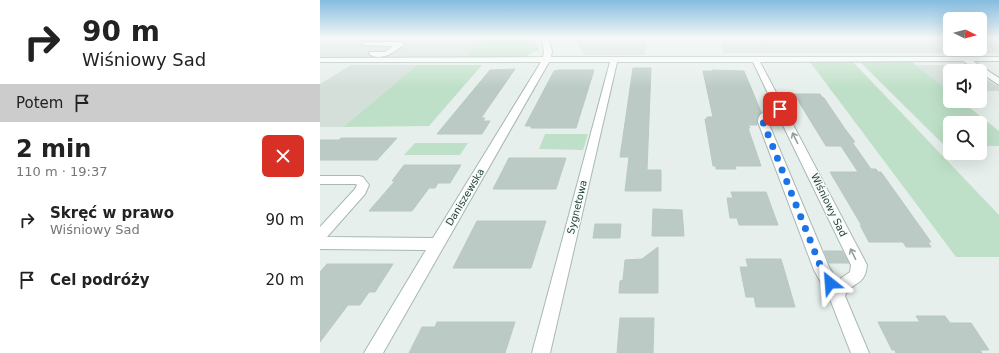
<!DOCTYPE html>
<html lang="pl">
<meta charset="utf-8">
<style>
:root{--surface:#fff;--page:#f6f6f6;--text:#222;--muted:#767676}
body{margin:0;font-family:"DejaVu Sans",sans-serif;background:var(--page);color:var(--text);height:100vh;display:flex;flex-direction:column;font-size:15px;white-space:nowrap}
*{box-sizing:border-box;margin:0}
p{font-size:13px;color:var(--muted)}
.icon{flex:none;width:22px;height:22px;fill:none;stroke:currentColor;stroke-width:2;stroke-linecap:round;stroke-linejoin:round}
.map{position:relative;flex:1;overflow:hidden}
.side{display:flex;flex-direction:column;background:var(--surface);width:320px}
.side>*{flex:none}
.banner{background:#fff;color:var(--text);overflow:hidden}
.needle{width:26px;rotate:96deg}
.tools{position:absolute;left:623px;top:12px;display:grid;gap:8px}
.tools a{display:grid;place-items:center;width:44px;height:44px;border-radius:6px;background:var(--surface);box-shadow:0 4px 16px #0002;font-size:20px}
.pin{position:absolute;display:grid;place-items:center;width:34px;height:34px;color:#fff;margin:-17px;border-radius:8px;box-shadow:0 2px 6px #0006}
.me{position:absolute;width:44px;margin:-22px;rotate:332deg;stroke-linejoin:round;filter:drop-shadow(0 0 3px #0008)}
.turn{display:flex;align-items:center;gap:14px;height:84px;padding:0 16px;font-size:18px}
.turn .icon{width:52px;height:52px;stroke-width:2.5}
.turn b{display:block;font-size:28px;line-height:34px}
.then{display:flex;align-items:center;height:38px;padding:0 16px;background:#0003;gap:8px;font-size:15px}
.round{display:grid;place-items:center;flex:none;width:42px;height:42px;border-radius:6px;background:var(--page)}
.overview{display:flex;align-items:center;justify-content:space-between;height:68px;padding:0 16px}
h1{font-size:24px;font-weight:700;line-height:30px}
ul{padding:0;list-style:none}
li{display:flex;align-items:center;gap:12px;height:60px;padding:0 16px}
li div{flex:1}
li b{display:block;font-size:15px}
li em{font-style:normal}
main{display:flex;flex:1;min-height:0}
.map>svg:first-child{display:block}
.built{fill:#d4dfda}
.green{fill:#bfe0c8}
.building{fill:#bbcac4;stroke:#b8c9c2}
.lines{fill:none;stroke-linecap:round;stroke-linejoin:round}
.minor-casing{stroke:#a8b8b2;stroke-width:2}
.minor{fill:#fff;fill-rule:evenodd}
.oneway{stroke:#92a09c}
.route{stroke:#1a73e8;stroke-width:7;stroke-dasharray:0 12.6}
.labels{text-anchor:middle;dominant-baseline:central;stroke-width:3;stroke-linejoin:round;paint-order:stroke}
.street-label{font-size:10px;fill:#24423a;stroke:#f7fbf9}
</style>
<main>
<section class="side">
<div class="banner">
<div class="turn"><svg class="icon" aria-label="right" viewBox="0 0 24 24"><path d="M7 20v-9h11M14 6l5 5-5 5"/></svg><div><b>90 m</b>Wiśniowy Sad</div></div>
<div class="then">Potem<svg class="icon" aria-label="arrive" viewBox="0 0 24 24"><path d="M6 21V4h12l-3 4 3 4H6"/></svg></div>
</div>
<div class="overview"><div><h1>2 min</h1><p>110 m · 19:37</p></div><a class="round" style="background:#d93025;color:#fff"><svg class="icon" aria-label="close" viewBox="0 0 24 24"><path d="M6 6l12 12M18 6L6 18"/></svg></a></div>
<ul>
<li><svg class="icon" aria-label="right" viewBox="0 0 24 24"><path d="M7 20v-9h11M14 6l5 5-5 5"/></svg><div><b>Skręć w prawo</b><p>Wiśniowy Sad</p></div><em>90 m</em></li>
<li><svg class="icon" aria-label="arrive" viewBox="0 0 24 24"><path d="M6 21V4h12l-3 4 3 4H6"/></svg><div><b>Cel podróży</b></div><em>20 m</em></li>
</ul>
</section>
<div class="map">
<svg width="679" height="353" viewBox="0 0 679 353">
<rect width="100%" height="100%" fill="#e6efeb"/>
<!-- built -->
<path class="built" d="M0,38H164L146,57L0,58Z
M255,38H326L325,55H263Z
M399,38H630V49H660V38H679V53H404Z
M31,65H97L23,127H0V84Z
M596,65H637L648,67L654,71H630V91H628Z
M660,75L679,87V91H660Z"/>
<!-- green -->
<path class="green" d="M164,38H211L218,46L219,50L208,55L205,58L146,57Z
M490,62H533L679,215V257H636Z
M540,62H592L630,92V101H641L679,131V146H660V123H630V146H625Z
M97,65H162L109,126L23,127Z
M225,134H268L263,150L219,149Z
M95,143H148L140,155H84Z"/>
<!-- building -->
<path class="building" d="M313,68H331L327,170H341V191H305L309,157H300Z
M195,69L161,118H165L163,121H170L162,134H117L170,70Z
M239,70H274L256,128H211V126H205L234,71Z
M392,70L424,71L441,112L437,118V125H428L430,128H428L441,166H415L416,169H396V166H393L385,119H387V117H393L383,71H393Z
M474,94H500L502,97L504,98L525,129L535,142H532L551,169H556L558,172H561L611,242H608L611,247H586L583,242H549L540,225L542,226L510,172H538L521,146H506Z
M21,138H77L57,160H0V140H19Z
M189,158H246L236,189H173Z
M84,165H141L130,183H118L115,188H109L92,211H49L75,181H72Z
M411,192H446L458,225H419L417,218H410L407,198H413Z
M333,209L362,210L364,236H332Z
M157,221H226L211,268H133Z
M275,224H301L300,238H273Z
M338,247V293H299L300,281L303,280L305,260L322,259Z
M504,251H522L529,263H509Z
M426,259H461L475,307H436L434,297H426L420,267H428Z
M7,264H73L55,292H49L40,305H28L0,342V272Z
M596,316H625L630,323H651L669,350H660L662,353H576L575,350H572L558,322H600Z
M300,318H334L333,353H297Z
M117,322H195L185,353H89L102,327H115Z"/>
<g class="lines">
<defs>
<path id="minor" d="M221,38H228L232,51L231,57H679V61H653L679,78V85L643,61L440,62L547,265C545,288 530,281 525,296L549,353H531L510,299L494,270L438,122C438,112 447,110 455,108L433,62H297L230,353H212L290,62H229L63,353H44L106,250L0,249V227L35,189L37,185L36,184H0V176H39L43,177L49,185L45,194L7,237L113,238L221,62H0V58L223,57L224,51ZM457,113L531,265L530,272L517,281L509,267L448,122V118Z
M46,42H81L84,44C76,52 60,62 49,54L50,52H65L73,46L44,45L43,44Z"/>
</defs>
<!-- minor casing -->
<use href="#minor" class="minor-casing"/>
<!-- minor -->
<use href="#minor" class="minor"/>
</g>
<!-- one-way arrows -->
<defs><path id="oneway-shaft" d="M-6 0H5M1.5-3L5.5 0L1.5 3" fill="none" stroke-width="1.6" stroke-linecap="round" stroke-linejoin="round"/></defs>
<g class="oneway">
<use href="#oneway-shaft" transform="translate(475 138) rotate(-116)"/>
<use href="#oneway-shaft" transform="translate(533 254) rotate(-116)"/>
</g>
<!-- sky -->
<linearGradient id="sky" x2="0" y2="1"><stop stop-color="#84bce0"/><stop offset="0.43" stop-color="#f4f8f6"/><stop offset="1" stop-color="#f4f8f6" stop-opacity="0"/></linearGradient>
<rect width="679" height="88" fill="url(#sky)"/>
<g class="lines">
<!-- route -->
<path class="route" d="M460,109L448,113L443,117V122L502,270L510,283"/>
</g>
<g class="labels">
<!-- street labels -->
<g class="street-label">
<text transform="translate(145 197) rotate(-59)">Daniszewska</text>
<text transform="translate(509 205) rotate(64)">Wiśniowy Sad</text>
<text transform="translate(257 207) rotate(-76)">Sygnetowa</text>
</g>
</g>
</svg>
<div class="tools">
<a><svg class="needle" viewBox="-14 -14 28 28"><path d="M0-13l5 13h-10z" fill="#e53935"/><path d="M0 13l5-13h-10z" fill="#767676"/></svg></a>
<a><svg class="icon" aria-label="sound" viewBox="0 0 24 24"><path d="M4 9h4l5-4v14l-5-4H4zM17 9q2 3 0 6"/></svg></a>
<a><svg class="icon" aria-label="search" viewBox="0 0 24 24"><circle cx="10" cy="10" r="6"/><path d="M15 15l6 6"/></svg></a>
</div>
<div class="pin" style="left:460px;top:109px;background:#d93025"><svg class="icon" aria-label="arrive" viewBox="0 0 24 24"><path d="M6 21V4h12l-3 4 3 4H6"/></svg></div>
<svg class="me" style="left:510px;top:283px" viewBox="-20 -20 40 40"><path d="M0-17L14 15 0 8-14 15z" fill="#1a73e8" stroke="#fff" stroke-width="4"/></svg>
</div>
</main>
